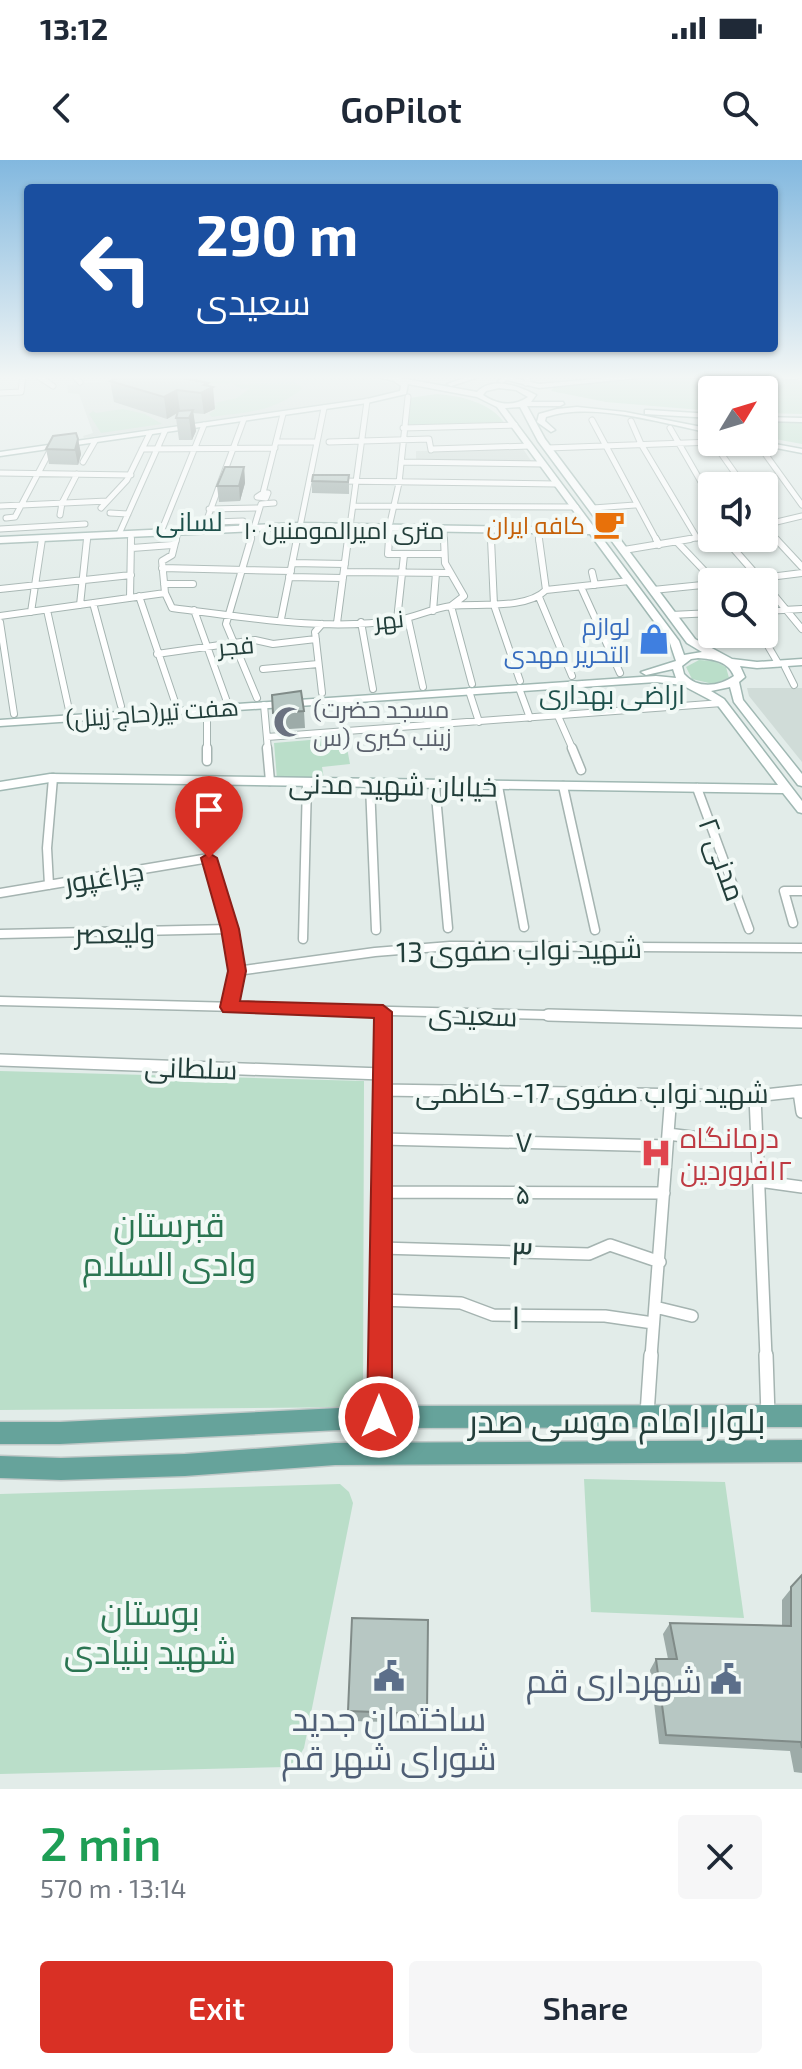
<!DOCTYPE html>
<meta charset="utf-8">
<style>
:root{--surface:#fff;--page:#f6f6f7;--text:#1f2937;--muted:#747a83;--accent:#d93025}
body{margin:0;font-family:"Exo 2",Cairo,sans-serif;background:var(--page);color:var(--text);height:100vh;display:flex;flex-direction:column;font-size:30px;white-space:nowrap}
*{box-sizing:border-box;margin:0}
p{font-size:26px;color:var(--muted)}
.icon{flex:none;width:44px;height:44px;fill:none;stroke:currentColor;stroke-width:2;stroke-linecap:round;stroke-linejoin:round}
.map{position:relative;height:1629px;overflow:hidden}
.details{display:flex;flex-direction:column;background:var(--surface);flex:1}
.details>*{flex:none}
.banner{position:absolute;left:24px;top:24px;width:754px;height:168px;border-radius:8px;box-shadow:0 2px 6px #0004;background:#1a4fa0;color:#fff;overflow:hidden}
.needle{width:52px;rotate:52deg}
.buttons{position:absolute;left:698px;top:216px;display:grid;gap:16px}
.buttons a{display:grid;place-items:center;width:80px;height:80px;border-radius:8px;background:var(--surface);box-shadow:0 2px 6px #0004;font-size:40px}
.pin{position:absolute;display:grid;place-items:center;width:68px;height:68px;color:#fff;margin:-82px -34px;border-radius:50% 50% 50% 0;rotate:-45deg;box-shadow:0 0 8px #0007}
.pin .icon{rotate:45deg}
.me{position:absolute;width:88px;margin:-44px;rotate:0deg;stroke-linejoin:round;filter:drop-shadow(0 0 6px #0008)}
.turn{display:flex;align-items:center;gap:28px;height:168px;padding:0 40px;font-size:36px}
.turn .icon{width:104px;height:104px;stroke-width:2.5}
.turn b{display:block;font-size:56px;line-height:68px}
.round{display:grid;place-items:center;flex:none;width:84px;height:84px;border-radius:8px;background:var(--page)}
.headline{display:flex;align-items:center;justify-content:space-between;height:136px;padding:0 40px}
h1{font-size:48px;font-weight:600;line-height:60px;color:#1e9e55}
.primary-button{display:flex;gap:16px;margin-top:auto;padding:16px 40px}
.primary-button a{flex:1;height:92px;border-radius:8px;background:var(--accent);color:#fff;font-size:32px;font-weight:600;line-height:92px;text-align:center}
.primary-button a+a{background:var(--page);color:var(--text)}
.status{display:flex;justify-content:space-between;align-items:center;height:56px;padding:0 40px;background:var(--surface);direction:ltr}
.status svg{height:22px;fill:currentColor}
header{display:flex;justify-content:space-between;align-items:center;height:104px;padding:0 40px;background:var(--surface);font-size:36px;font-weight:600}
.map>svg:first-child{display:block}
.built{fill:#d0dcd8}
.green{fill:#badec9}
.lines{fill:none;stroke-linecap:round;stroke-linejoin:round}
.street-far4-casing{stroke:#a5b4b1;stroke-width:7}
.street-far3-casing{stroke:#a5b4b1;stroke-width:8}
.street-far2-casing{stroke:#a5b4b1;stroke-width:11}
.street-far1-casing{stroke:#a5b4b1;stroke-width:14}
.street-casing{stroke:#a5b4b1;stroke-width:16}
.secondary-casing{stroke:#a0b8b3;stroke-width:3}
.primary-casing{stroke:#c1c9c8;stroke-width:3}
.street-far4{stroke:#fff;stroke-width:5}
.street-far3{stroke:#fff;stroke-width:6}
.street-far2{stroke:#fff;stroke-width:8}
.street-far1{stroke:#fff;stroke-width:11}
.street{stroke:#fff;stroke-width:13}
.secondary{fill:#fff;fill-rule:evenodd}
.primary{fill:#66a39b;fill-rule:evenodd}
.wall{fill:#9daba8}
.shaded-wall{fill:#808b88}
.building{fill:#b7c7c3;stroke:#808b88;stroke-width:2}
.route{fill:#d93025;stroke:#8d1f18;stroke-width:2}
.labels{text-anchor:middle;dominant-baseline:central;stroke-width:8;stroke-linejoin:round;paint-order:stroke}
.far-food-label{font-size:24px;fill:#c56008;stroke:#f2f9f6;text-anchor:end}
.far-street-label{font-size:24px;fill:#223e3a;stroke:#f2f9f6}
.far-shop-label{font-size:24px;fill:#366cbe;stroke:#f2f9f6;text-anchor:end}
.far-worship-label{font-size:24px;fill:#5b616d;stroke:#f2f9f6;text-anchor:start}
.far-neighbourhood-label{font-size:26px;fill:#1d504b;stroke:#f2f9f6}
.street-label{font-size:28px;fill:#223e3a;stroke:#f2f9f6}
.health-label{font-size:28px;fill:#be3a42;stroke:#f2f9f6;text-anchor:start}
.near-park-label{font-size:34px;fill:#2b7552;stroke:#f2f9f6}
.near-street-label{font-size:34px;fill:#223e3a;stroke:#f2f9f6}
.near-service-label{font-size:34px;fill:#4e5e75;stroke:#f2f9f6;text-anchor:end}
</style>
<div class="status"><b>13:12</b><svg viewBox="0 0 49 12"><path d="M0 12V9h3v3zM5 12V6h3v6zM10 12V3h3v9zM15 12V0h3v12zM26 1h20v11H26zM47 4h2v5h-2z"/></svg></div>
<header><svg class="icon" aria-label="back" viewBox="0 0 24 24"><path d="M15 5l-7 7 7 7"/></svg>GoPilot<svg class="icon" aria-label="search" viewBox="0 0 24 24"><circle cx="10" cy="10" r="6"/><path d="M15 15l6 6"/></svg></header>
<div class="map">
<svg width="802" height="1629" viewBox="0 0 802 1629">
<rect width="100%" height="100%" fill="#e2ece9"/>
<!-- built -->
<path class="built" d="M165,215H348L393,223L401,229L392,234L84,278L83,276L93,273L79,234L68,233L67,225Z
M523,289L532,302L416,300V291Z
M747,528H802V602L749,536Z"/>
<!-- green -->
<path class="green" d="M167,215H312L296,221L139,225Z
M668,217L802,220V254L764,253V230H712V251L606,242L551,231L554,227Z
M294,222L302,227L301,230C270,253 246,252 212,257L209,254L216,249L213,247L217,244L214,243L237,238L250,228L271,225L241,229L234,224Z
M437,234C462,236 492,243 505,264L407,267L409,238Z
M123,249L145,254L162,264L101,273L89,254L93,251L96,253Z
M764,261L802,262V284L764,277Z
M699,500L714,501L726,507L729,518L713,524L692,519L686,507Z
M345,577L350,604L322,607L324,619H277L274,583Z
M0,911L364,921L363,1247L0,1250Z
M584,1319L725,1322L744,1458L591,1452Z
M340,1324L349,1332L353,1343L304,1588L297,1600L286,1607L0,1614V1334Z"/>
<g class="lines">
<defs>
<path id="street-far4" d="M36,215L53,226
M73,215L80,222
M524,215L528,221L526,223
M0,233L21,232L23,215
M592,260L657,381
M631,261L641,284L697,378
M403,268L515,265
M670,268L712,341
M276,282H316
M329,282L429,279L431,290
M758,284L802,345
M548,288L713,282L744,326
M142,289L275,288
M432,289L529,286
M83,302L95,281
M401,302L542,304
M0,313L131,315
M340,321L556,324
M263,333H268L266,338L257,337Z
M263,333L283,254
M0,346L107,341
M353,346L576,347
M101,348L127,320L150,273
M593,348L635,345
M209,349L259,348
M110,353L128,354
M60,355L62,343L77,314
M6,358L15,357L52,287
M214,362L243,361L241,368
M390,363L399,323L408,237
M764,365L802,356
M764,366L778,381
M0,369L85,364
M203,370L244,259
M444,370V381
M491,371V381
M538,371L539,381
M161,372L204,265
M119,374L165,271
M724,378L726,381
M411,379L412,369
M87,381V376
M131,381V374
M176,381L178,371
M250,381L261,344L274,343
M297,381L324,248
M348,381L367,241
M389,381L390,369
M679,381L712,375"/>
<path id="street-far3" d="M176,379L172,395L162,401L165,433L172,448C246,457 324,472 398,460C416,457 433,448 451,446C478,443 526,450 546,430
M251,379L226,464L257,538
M389,379L388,394H443
M444,379L445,403L464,436L451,446L472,524
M491,379L494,445L520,521
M539,379L546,430
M656,379L659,385
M725,379L761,420
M776,379L802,407
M677,382L715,422
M132,388L172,385
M624,390L690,379
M292,403L345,404
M162,408L291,411
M344,412L450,413
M592,412L595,425
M289,417L343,418
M730,422L802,413
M764,423L802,469
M164,424H193
M581,427L620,513
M0,429L131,415
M546,430L629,421
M653,430L712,424
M139,436L175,542
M539,437L572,516
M130,438L131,379
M93,443L121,546
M80,445L87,379
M47,450L69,550
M194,450L226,539
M433,451L436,413
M764,451L802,449
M31,452L42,379
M671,455L712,453
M0,456L165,433
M281,459L297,379
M408,459L423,527
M397,460L404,395
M0,462L14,554
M361,462L373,529
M337,463L348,379
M322,464L315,472L322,533
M761,474L778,503
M157,494L255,480L273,484L316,479
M785,507L794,525
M263,509L318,504
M519,528L530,558
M469,531L479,562
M264,545L268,590
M207,548V590
M558,556L573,590
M267,577L722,543"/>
<path id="street-far2" d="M207,588V601
M267,588L270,621
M572,588L581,610
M370,625L376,770
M435,625L448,768
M498,626L524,767
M563,626L595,770
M697,628L749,769
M49,725L47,688L53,618
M0,733L209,698L230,769L237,811L229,847
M793,763L784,731H802
M0,774L230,769
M303,779L307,624
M237,811L375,792L450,786L802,788
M0,841L624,857
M383,857V852"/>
<path id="street-far1" d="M548,855L802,862
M0,900L382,914
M382,930L755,936L802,931
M799,932L802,952
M755,936L766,1197
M668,974L699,978
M382,979L667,986
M758,1021L802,1027
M381,1032L664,1033
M381,1088L589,1094L610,1085L660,1102
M380,1140L461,1143L493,1155L605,1156L653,1163
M655,1147L692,1156
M380,1197L383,855
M651,1197L671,934"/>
<path id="street" d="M766,1195L768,1256
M647,1254L651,1195
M379,1256L380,1195"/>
<path id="secondary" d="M369,215L395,217L477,232C492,216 519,226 536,235L531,242H563L564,244L560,246H527L545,279L695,479L732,499L757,502L802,499V505L757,508L740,506L745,517L739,522L743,540L802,614V626L798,625L734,542L730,527L711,531L724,539L802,641V653L798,652L783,633L50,622L0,630V622L50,614L778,625L716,543L682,525L656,522L0,566V560L656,516L676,518L673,509L646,515L641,512L676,501L670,483L590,374L299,369L0,383V377L299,363L586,368L497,247L477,237L408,224L406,234L367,243L0,296V292L367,239L400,231L401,226L394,221ZM499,228L516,230L528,237C513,247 498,245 483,235L486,231ZM520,247L538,281L687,483L702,492L684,495L679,481L505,248ZM698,498C713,499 728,501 734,516C718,527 697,529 684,514L682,506L691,499Z
M474,215H485L451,226L447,224Z
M640,215H667L539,228L507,220L502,223L498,221L506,216L539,224Z
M671,215H797L800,217L796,219L674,217Z
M577,247L625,252L712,269V273C663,264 594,241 546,257L545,261L555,270L551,272L537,262L539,254L557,249Z
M648,250L712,254V258L645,254V250Z
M764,257L802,258V262L764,261Z
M746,282H764L802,289V293Z"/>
<path id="primary" d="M802,1245V1267L379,1268L60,1284H0V1262H60L379,1246Z
M802,1280V1302L335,1305L185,1316L61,1320L0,1318V1296L61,1298L185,1294L335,1283Z"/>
</defs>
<!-- street-far4 casing -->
<use href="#street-far4" class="street-far4-casing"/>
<!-- street-far3 casing -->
<use href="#street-far3" class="street-far3-casing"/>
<!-- street-far2 casing -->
<use href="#street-far2" class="street-far2-casing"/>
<!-- street-far1 casing -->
<use href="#street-far1" class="street-far1-casing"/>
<!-- street casing -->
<use href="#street" class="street-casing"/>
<!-- secondary casing -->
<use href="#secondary" class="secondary-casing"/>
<!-- primary casing -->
<use href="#primary" class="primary-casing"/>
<!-- street-far4 -->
<use href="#street-far4" class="street-far4"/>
<!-- street-far3 -->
<use href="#street-far3" class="street-far3"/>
<!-- street-far2 -->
<use href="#street-far2" class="street-far2"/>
<!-- street-far1 -->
<use href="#street-far1" class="street-far1"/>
<!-- street -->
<use href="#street" class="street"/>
<!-- secondary -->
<use href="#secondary" class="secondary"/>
<!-- primary -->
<use href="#primary" class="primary"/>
</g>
<!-- wall -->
<path class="wall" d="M110,221L208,223L215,249L204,254L193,253L196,271L192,280H179L176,258L178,253L167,259L114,242Z
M78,279L81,294L78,305L49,304L46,289Z
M244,307L245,323L240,341L219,342L217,326Z
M349,315V334L312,333V321Z
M304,551L305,568L274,570L273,553Z
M802,1415V1613L794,1612L790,1591L659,1584L650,1510L656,1499H668L663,1474L670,1463L782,1465V1440Z
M348,1551L427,1554V1563L350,1561Z"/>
<!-- shaded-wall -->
<path class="shaded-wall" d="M208,223L209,229L213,227L215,249L204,254L201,233L204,225Z
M177,230L180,251L167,259L164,237Z
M193,250L196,271L192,280L189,258Z
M78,279L81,294L78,305L75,290Z
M244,307L245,323L240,341L239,326Z"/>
<!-- building -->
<path class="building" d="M123,215H169L208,223L204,225L213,227L201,233L177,230L164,237L110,221Z
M193,250L189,258H176L178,251Z
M76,273L78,279L75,290L46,289L53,276Z
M225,307H244L239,326H217Z
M313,315H349L348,322L312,321Z
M301,531L304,551L273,553L272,535Z
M802,1415V1588L801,1582L666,1575L656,1499H677L670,1463L791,1466V1427Z
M352,1458L428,1460L427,1554L348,1551Z"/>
<!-- sky -->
<linearGradient id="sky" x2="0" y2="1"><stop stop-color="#82b8df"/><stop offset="0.49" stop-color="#f2f6f5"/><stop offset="1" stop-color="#f2f6f5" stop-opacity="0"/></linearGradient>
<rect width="802" height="443" fill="url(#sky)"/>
<!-- route -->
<path class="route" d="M209,693L217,698L239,769L246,811L240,841L383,845L392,852V1257L388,1265L379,1269L370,1265L367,1257L374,858L223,852L220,847L228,811L221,769L201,698Z"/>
<!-- icons -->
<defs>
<symbol id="cafe-bare" viewBox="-9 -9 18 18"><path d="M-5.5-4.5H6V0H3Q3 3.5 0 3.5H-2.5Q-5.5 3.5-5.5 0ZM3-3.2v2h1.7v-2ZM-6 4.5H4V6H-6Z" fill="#e8710a" stroke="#f2f9f6" stroke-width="2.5" paint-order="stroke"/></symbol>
<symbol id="shop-bare" viewBox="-9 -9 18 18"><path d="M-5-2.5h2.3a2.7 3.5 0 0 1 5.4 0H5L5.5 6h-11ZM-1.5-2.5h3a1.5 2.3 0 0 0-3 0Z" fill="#3f7fe0" stroke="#f2f9f6" stroke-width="2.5" paint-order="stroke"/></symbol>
<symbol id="mosque-bare" viewBox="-9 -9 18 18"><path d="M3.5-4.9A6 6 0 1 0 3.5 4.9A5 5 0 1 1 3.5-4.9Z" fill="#6b7280" stroke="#f2f9f6" stroke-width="2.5" paint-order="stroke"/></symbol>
<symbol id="hospital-bare" viewBox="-9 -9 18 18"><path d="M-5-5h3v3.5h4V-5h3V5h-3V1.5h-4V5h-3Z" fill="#e0444e" stroke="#f2f9f6" stroke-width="2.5" paint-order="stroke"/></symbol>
<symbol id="civic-bare" viewBox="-9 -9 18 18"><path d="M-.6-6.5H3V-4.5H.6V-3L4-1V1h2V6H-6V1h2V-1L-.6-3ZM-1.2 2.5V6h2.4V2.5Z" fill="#5c6f8a" stroke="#f2f9f6" stroke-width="2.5" paint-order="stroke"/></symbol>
</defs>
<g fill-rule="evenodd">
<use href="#cafe-bare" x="587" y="342" width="44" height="44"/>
<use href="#shop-bare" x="632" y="457" width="44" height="44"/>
<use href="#mosque-bare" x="267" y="540" width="44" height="44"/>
<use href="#hospital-bare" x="634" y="971" width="44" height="44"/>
<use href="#civic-bare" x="367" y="1494" width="44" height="44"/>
<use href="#civic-bare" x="704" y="1497" width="44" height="44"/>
</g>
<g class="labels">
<!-- far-food labels -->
<g class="far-food-label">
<text x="585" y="364">کافه ایران</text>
</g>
<!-- far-street labels -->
<g class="far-street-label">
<text x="344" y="369">۱۰ متری امیرالمومنین</text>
<text transform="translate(389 459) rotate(-6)">نهر</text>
<text transform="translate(236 485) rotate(-5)">فجر</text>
<text transform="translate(152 552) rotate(-4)">هفت تیر(حاج زینل)</text>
</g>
<!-- far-shop labels -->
<g class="far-shop-label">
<text x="630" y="465">لوازم<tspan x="630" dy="28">التحریر مهدی</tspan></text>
</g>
<!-- far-worship labels -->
<g class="far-worship-label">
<text x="313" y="548">(مسجد حضرت<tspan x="313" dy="28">زینب کبری (س</tspan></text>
</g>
<!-- far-neighbourhood labels -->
<g class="far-neighbourhood-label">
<text x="189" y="360">لسانی</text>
<text x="612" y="533">اراضی بهداری</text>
</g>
<!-- street labels -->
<g class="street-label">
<text transform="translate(393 624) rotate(1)">خیابان شهید مدنی</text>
<text transform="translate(723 699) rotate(70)">مدنی ۲</text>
<text transform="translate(104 716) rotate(-9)">چراغپور</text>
<text transform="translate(115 772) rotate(-1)">ولیعصر</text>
<text transform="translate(519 789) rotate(-1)">شهید نواب صفوی 13</text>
<text transform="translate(473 854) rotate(2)">سعیدی</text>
<text transform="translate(191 907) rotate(2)">سلطانی</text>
<text x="592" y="932">شهید نواب صفوی 17- کاظمی</text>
<text transform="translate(524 981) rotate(1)">۷</text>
<text x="523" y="1033">۵</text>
</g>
<!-- health labels -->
<g class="health-label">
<text x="680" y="977">درمانگاه<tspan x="680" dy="32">١٢فروردین</tspan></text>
</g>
<!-- near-park labels -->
<g class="near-park-label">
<text x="169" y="1063">قبرستان<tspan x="169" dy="39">وادی السلام</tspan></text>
<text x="150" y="1451">بوستان<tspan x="150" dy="39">شهید بنیادی</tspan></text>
</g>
<!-- near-street labels -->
<g class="near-street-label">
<text transform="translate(522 1092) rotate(2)">۳</text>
<text x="516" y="1155">۱</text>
<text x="617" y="1259">بلوار امام موسی صدر</text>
</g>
<!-- near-service labels -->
<g class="near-service-label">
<text x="702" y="1519">شهرداری قم</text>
<text x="389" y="1557" text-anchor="middle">ساختمان جدید<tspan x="389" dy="39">شورای شهر قم</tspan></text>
</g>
</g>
</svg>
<div class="buttons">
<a><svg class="needle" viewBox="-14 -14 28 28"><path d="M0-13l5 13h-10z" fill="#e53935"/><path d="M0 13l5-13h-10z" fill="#747a83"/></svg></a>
<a><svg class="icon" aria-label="sound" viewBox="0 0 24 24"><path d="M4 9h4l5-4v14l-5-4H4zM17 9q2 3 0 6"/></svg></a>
<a><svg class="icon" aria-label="search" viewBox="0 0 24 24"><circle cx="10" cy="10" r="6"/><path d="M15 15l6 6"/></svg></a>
</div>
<div class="pin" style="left:209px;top:698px;background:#d93025"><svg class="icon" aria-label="arrive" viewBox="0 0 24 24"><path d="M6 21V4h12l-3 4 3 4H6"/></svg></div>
<svg class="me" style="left:379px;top:1257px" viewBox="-20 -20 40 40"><circle r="17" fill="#d93025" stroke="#fff" stroke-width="3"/><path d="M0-11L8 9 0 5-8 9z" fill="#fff"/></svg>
<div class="banner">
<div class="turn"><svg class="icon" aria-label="left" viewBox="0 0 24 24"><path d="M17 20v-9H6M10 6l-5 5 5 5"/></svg><div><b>290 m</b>سعیدی</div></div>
</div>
</div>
<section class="details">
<div class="headline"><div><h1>2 min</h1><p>570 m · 13:14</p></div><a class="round"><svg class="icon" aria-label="close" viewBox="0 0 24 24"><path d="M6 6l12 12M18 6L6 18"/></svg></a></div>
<div class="primary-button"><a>Exit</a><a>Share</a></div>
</section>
